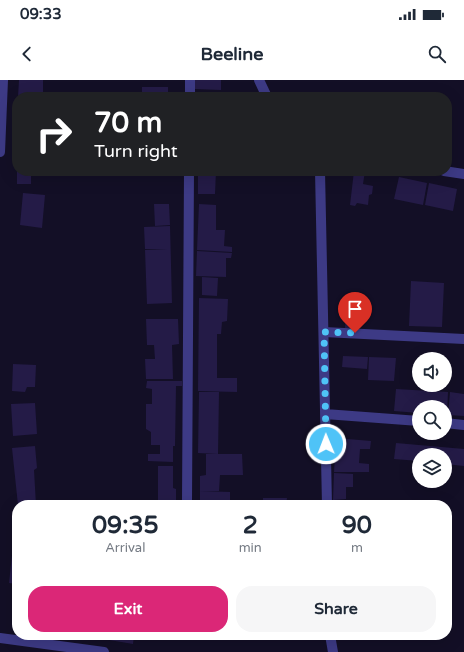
<!DOCTYPE html>
<style>
:root{--surface:#fff;--page:#f6f6f7;--text:#1f2937;--muted:#747a83;--accent:#db2777}
body{margin:0;font-family:"Varela Round",sans-serif;background:var(--page);color:var(--text);height:100vh;display:flex;flex-direction:column;font-size:15px;white-space:nowrap}
*{box-sizing:border-box;margin:0}
p{font-size:13px;color:var(--muted)}
.icon{flex:none;width:22px;height:22px;fill:none;stroke:currentColor;stroke-width:2;stroke-linecap:round;stroke-linejoin:round}
.map{position:relative;flex:1;overflow:hidden}
.drawer{position:absolute;left:12px;top:420px;width:440px;height:140px;display:flex;flex-direction:column;background:var(--surface);border-radius:16px;box-shadow:0 4px 16px #0002}
.drawer>*{flex:none}
.hud{position:absolute;left:12px;top:12px;width:440px;height:84px;border-radius:16px;box-shadow:0 4px 16px #0002;background:#202124;color:#fff;overflow:hidden}
.fabs{position:absolute;left:412px;top:272px;display:grid;gap:8px}
.fabs a{display:grid;place-items:center;width:40px;height:40px;border-radius:50%;background:var(--surface);box-shadow:0 4px 16px #0002;font-size:20px}
.pin{position:absolute;display:grid;place-items:center;width:34px;height:34px;color:#fff;margin:-41px -17px;border-radius:50% 50% 50% 0;rotate:-45deg;box-shadow:0 0 4px #0007}
.pin .icon{rotate:45deg}
.me{position:absolute;width:44px;margin:-22px;rotate:359deg;stroke-linejoin:round;filter:drop-shadow(0 0 3px #0008)}
.turn{display:flex;align-items:center;gap:14px;height:84px;padding:0 16px;font-size:18px}
.turn .icon{width:52px;height:52px;stroke-width:2.5}
.turn b{display:block;font-size:28px;line-height:34px}
.eta{display:flex;justify-content:space-evenly;align-items:center;height:68px;text-align:center}
.eta b{font-size:24px;font-weight:800;line-height:28px}
.action{display:flex;gap:8px;margin-top:auto;padding:8px 16px}
.action a{flex:1;height:46px;border-radius:16px;background:var(--accent);color:#fff;font-size:16px;font-weight:800;line-height:46px;text-align:center}
.action a+a{background:var(--page);color:var(--text)}
.status{display:flex;justify-content:space-between;align-items:center;height:28px;padding:0 20px;background:var(--surface);direction:ltr}
.status svg{height:11px;fill:currentColor}
header{display:flex;justify-content:space-between;align-items:center;height:52px;padding:0 16px;background:var(--surface);font-size:18px;font-weight:800}
.map>svg:first-child{display:block}
.building{fill:#241b47}
.lines{fill:none;stroke-linecap:round;stroke-linejoin:round}
.street{stroke:#3d3a85;stroke-width:10}
.route{stroke:#4fc3f7;stroke-width:7;stroke-dasharray:0 12.6}
</style>
<div class="status"><b>09:33</b><svg viewBox="0 0 49 12"><path d="M0 12V9h3v3zM5 12V6h3v6zM10 12V3h3v9zM15 12V0h3v12zM26 1h20v11H26zM47 4h2v5h-2z"/></svg></div>
<header><svg class="icon" aria-label="back" viewBox="0 0 24 24"><path d="M15 5l-7 7 7 7"/></svg>Beeline<svg class="icon" aria-label="search" viewBox="0 0 24 24"><circle cx="10" cy="10" r="6"/><path d="M15 15l6 6"/></svg></header>
<div class="map">
<svg width="464" height="572" viewBox="0 0 464 572">
<rect width="100%" height="100%" fill="#130f26"/>
<!-- building -->
<path class="building" d="M19,0H43V17H18Z
M195,0H221V10L195,9Z
M142,7H168V17H142Z
M17,91H31V104H17Z
M198,91H216L215,114H198Z
M354,91H365L363,104L373,106L372,114L369,115L368,125L357,123L355,126L350,125Z
M399,97L427,103L423,125L394,119Z
M429,103L457,109L453,131L425,125Z
M23,113L45,115L42,148L20,145Z
M154,124H169L170,145L155,146Z
M199,124L216,125V150H225L224,166L232,167V172L197,170Z
M170,146L172,223L147,224L145,170L167,169H145L144,147Z
M197,171L232,173L231,178H226V197L196,196Z
M202,197L218,198L217,216L202,215Z
M411,201L444,203L442,247L409,246Z
M199,218L228,219L227,241L222,242L221,254H217V298H237V312L198,311Z
M346,225H361L359,249H345Z
M146,239H178L179,264L172,265L173,299H146L145,279H155L154,265H147Z
M343,276L368,277L367,289L342,287Z
M369,277L396,278L394,301L368,300Z
M13,284L36,285L35,307H27L25,312L12,311Z
M147,301H182V306H176L175,366H173V382L148,381V374H160V365H151V352L146,349V324H152V309L146,308Z
M396,309L448,312L447,335H445V327H419V333L394,331Z
M199,312H219L218,374L198,373Z
M450,312L464,314V336L448,335Z
M35,323L37,354L13,356L11,324Z
M336,358L371,361L370,369H360L359,383L369,384V392H334Z
M396,363L464,369V386L445,384V375H419V381L394,379Z
M35,366L37,388L34,390L36,425H18L12,368Z
M206,374H242L243,395H220L219,411H200V396L206,395Z
M158,386H173V408L176,409V425H158Z
M334,393L353,394V407H346V419L333,420Z
M200,411L230,412V425H200Z
M263,418H287L286,425H263Z
M16,439H17V504L9,503Z
M447,507H451L452,528L447,529Z
M86,555H134L133,564L86,556Z"/>
<g class="lines">
<!-- street -->
<path class="street" d="M259,0L267,17
M190,17V0
M0,72L3,0
M320,91L327,425
M444,91L464,94
M324,252L464,259
M325,334L419,341
M445,343L464,345
M187,421L189,91
M330,555L333,572
M0,558L104,572"/>
</g>
<g class="lines">
<!-- route -->
<path class="route" d="M326,364L324,252L355,253"/>
</g>
</svg>
<div class="fabs">
<a><svg class="icon" aria-label="sound" viewBox="0 0 24 24"><path d="M4 9h4l5-4v14l-5-4H4zM17 9q2 3 0 6"/></svg></a>
<a><svg class="icon" aria-label="search" viewBox="0 0 24 24"><circle cx="10" cy="10" r="6"/><path d="M15 15l6 6"/></svg></a>
<a><svg class="icon" aria-label="layers" viewBox="0 0 24 24"><path d="M12 4l9 5-9 5-9-5zM3 14l9 5 9-5"/></svg></a>
</div>
<div class="pin" style="left:355px;top:253px;background:#d93025"><svg class="icon" aria-label="arrive" viewBox="0 0 24 24"><path d="M6 21V4h12l-3 4 3 4H6"/></svg></div>
<svg class="me" style="left:326px;top:364px" viewBox="-20 -20 40 40"><circle r="17" fill="#4fc3f7" stroke="#fff" stroke-width="3"/><path d="M0-11L8 9 0 5-8 9z" fill="#fff"/></svg>
<div class="hud">
<div class="turn"><svg class="icon" aria-label="right" viewBox="0 0 24 24"><path d="M7 20v-9h11M14 6l5 5-5 5"/></svg><div><b>70 m</b>Turn right</div></div>
</div>
<section class="drawer">
<div class="eta">
<div><b>09:35</b><p>Arrival</p></div>
<div><b>2</b><p>min</p></div>
<div><b>90</b><p>m</p></div>
</div>
<div class="action"><a>Exit</a><a>Share</a></div>
</section>
</div>
